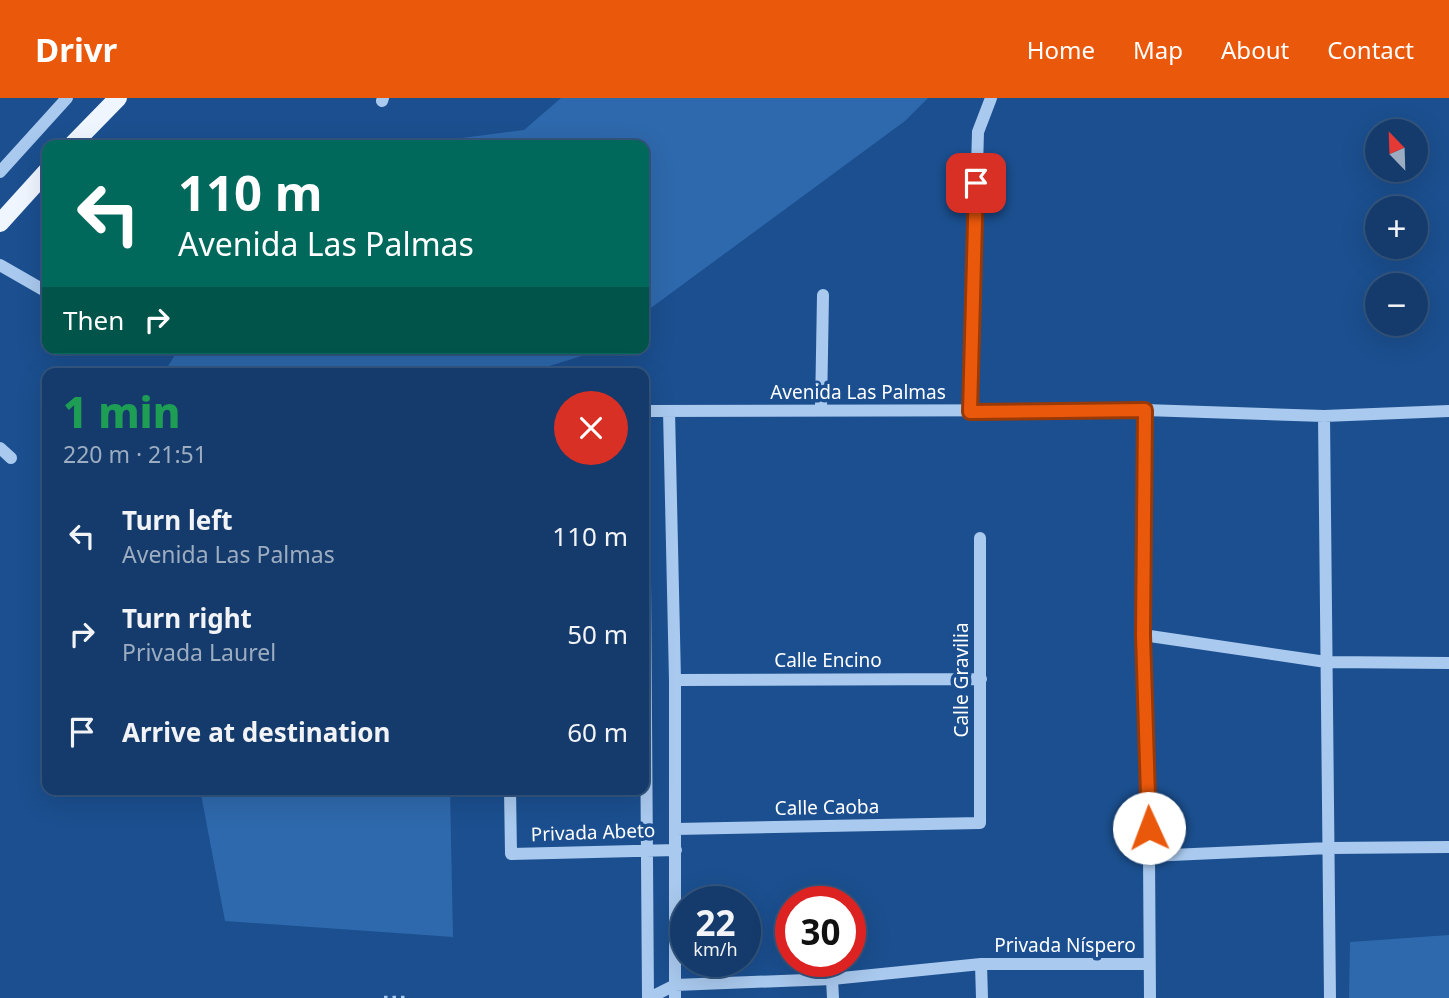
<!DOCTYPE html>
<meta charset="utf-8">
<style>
:root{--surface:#143b6b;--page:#1d4271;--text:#f1f3f6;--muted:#9dadc1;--line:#33557e;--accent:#ea580c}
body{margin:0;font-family:"Noto Sans",sans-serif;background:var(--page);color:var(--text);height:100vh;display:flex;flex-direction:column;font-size:26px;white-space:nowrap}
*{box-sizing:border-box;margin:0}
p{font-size:23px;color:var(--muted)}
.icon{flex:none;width:38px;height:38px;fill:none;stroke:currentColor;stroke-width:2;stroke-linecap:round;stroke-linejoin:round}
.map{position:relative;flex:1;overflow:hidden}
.side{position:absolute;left:42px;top:270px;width:607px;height:427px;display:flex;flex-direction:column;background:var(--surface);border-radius:14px;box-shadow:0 7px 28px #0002,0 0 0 2px var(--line)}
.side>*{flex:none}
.top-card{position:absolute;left:42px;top:42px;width:607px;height:214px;border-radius:14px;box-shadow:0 7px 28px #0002,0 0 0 2px var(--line);background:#00695c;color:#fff;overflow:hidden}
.needle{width:46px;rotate:337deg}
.fabs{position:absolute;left:1365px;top:21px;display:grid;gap:14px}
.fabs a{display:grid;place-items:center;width:63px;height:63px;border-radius:50%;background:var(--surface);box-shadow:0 7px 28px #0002,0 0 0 2px var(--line);font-size:35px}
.speed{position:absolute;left:670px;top:788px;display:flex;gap:14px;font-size:35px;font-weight:700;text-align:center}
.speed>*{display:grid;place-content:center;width:91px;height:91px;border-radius:50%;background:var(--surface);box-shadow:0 7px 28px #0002,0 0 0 2px var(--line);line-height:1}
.speed small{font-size:18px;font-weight:400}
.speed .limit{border:10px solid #d22;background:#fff;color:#111}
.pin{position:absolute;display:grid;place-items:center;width:60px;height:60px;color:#fff;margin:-30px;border-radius:14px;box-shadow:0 4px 10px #0006}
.me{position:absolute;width:77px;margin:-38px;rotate:358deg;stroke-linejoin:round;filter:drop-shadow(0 0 5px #0008)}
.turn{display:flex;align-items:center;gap:24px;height:147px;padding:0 21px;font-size:32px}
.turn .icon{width:91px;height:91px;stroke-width:2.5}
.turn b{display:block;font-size:49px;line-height:60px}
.then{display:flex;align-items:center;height:66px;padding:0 21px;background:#0003;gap:14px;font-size:26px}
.round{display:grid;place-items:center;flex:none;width:74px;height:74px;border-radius:37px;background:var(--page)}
.headline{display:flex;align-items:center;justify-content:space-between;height:119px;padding:0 21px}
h1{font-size:42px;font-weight:800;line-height:52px;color:#1e9e55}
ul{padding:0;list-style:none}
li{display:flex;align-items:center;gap:21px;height:98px;padding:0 21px}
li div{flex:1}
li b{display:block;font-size:26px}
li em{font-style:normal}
header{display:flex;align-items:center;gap:42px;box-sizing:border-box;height:98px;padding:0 35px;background:var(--accent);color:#fff}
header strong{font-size:33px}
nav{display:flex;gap:38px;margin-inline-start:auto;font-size:24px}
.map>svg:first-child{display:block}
.green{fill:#2e69ad}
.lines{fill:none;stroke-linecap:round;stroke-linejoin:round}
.path{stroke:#a9c9ee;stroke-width:4.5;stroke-dasharray:3.5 5;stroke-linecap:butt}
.minor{stroke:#a9c9ee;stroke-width:12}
.major{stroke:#f0f6ff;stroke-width:18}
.route-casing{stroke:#983908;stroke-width:18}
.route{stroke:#ea580c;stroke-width:12}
.labels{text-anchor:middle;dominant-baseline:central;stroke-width:7;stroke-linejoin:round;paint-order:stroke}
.street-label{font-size:19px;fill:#fff;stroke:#1b4f8f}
</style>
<header>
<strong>Drivr</strong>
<nav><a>Home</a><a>Map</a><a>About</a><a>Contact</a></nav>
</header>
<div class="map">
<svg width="1449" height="900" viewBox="0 0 1449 900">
<rect width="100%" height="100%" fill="#1b4f8f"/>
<!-- green -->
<path class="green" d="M561,0H928L905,23L644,215V47H408L524,32Z
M179,250H596L588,256L527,275H164Z
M200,691H450L453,839L225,823Z
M1449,837V900H1349L1350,844Z"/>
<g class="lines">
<!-- path -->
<path class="path" d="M384,900H405"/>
<!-- minor -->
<path class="minor" d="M382,3L383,0
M0,74L67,0
M0,167L47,194
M821,312L823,197
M1145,312L1143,537L1149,758L1150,900
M644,313L1145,312L1324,318L1449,313
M669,313L675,582V900
M970,314L978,34L991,0
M1324,318L1330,900
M644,344L648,900
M0,350L11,360
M1143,537L1326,564L1449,565
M675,582L981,581
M510,691L511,756L676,752
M676,731L980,725V440
M1149,758L1329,750L1449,749
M981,866L982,900
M832,881L833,900
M649,900L675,887L832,881L981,866H1148"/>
<!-- major -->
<path class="major" d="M72,47L118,0
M0,125L47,73"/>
</g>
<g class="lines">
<defs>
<path id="route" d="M976,85L970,314L1145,312L1143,537L1149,730"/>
</defs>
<!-- route casing -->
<use href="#route" class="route-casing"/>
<!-- route -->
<use href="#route" class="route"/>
</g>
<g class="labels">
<!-- street labels -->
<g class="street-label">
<text x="858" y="294">Avenida Las Palmas</text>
<text x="828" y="562">Calle Encino</text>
<text transform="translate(961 582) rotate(-90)">Calle Gravilia</text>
<text transform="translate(827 709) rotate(-1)">Calle Caoba</text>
<text transform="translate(593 734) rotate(-2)">Privada Abeto</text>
<text x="1065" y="847">Privada Níspero</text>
</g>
</g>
</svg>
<div class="fabs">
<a><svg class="needle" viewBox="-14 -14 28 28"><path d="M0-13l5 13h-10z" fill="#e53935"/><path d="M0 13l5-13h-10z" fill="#9dadc1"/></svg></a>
<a>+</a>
<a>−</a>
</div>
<div class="speed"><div>22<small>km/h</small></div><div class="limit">30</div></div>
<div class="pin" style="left:976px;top:85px;background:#d93025"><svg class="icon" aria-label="arrive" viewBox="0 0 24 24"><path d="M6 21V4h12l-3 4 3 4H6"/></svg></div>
<svg class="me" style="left:1149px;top:730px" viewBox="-20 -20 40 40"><circle r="19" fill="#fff"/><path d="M0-13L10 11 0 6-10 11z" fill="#ea580c"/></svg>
<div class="top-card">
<div class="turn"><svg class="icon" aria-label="left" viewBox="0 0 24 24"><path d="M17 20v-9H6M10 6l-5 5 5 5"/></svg><div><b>110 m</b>Avenida Las Palmas</div></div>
<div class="then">Then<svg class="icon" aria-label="right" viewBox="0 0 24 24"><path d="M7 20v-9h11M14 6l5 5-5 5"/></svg></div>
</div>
<section class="side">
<div class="headline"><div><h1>1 min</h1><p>220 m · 21:51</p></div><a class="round" style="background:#d93025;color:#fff"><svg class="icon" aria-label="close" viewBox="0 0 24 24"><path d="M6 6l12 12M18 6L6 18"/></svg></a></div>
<ul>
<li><svg class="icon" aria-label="left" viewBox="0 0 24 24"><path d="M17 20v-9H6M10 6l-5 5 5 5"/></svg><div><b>Turn left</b><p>Avenida Las Palmas</p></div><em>110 m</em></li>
<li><svg class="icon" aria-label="right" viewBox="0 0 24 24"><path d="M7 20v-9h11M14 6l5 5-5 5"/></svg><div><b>Turn right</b><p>Privada Laurel</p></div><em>50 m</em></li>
<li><svg class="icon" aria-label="arrive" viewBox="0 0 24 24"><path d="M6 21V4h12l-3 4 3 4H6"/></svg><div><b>Arrive at destination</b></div><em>60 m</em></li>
</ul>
</section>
</div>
